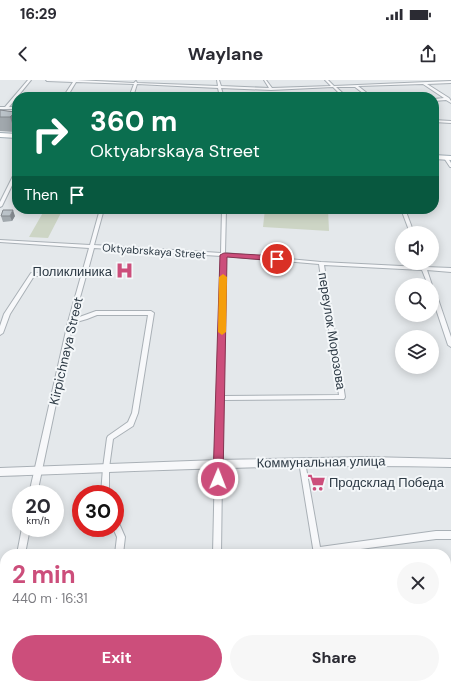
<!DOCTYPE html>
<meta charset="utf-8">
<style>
:root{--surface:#fff;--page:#f7f7f7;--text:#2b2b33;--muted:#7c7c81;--accent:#cc4e7b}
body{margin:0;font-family:"DM Sans",sans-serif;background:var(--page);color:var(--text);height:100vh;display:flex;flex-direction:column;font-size:15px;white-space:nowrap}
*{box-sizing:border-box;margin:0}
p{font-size:13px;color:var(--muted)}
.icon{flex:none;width:22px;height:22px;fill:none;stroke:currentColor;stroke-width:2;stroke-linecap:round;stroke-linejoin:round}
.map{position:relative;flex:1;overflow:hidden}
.details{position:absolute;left:0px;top:469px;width:451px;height:140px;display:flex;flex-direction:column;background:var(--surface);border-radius:16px 16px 0 0;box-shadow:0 2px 10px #0003}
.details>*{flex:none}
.banner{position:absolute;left:12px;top:12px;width:427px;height:122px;border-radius:16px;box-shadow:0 2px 10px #0003;background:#0b6e4f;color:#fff;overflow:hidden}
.buttons{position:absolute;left:395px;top:146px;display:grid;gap:8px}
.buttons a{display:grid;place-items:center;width:44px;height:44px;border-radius:50%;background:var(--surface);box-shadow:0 2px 10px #0003;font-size:20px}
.speed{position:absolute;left:12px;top:405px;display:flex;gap:8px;font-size:20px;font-weight:700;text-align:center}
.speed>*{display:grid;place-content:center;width:52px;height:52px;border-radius:50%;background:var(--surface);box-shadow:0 2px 10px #0003;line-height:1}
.speed small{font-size:10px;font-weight:400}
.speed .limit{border:6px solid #d22;background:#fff;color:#111}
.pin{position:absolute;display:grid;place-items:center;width:34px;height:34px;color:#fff;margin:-17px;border:2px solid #fff;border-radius:50%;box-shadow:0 1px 4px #0007}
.me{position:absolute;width:44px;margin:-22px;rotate:1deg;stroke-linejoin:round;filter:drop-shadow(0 0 3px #0008)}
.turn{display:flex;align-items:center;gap:14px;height:84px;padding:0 12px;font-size:18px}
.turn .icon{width:52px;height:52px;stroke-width:2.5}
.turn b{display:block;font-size:28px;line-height:34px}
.then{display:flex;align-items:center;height:38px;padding:0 12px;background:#0003;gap:8px;font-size:15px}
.round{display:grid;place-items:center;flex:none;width:42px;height:42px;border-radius:21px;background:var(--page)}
.headline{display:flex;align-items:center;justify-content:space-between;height:68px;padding:0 12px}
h1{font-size:24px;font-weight:700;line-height:30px;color:var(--accent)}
.primary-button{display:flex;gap:8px;margin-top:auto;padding:8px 12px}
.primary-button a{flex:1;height:46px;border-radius:24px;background:var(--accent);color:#fff;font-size:16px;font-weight:700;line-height:46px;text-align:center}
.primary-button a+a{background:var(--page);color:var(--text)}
.status{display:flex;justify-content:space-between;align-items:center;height:28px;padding:0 20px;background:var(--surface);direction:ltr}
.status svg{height:11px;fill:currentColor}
header{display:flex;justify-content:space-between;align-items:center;height:52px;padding:0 12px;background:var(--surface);font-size:18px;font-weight:700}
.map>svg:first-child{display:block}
.green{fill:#cdd5c5}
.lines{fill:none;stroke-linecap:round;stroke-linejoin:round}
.minor-casing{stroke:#a9b0b6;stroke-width:2}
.tertiary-casing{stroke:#a9b0b6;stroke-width:2}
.primary-casing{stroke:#a3afb7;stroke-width:2}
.minor{fill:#f7f8fa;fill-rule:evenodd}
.tertiary{fill:#f7f8fa;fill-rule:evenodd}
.primary{fill:#fff;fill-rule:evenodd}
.wall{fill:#a1a8ad}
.shaded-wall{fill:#83888d}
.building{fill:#bbc3c9;stroke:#83888d}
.route{fill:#cc4e7b;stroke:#853350}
.slow{fill:#f59e0b}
.labels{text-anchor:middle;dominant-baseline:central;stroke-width:4;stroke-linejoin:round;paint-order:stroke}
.far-street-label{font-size:11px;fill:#2c3944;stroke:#f4f7f9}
.poi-label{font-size:13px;fill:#2c3944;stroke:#f4f7f9;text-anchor:end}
.street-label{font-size:13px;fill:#2c3944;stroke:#f4f7f9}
</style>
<div class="status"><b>16:29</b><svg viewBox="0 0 49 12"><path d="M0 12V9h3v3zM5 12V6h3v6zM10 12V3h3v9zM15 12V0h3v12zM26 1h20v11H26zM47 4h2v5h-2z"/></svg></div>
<header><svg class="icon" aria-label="back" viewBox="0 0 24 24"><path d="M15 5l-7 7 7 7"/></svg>Waylane<svg class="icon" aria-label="share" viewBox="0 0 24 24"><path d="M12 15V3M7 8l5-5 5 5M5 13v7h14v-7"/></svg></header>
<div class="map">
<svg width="451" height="609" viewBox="0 0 451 609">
<rect width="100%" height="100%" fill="#e4e8eb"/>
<!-- green -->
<path class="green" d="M45,129H63L48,158L29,157Z
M265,129H328L329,151L263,147Z"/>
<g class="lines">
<defs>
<path id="minor" d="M28,0H31L9,27H17V29H0V27H5Z
M46,0H77L134,3L136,1L137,3L218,6L217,0H219L221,6L269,8L264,0H266L272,8L331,6L325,0H328L334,6L451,1V3L427,4L449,18L451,21V23L446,20L434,21V19L444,18L423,4L358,6L372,17H368L355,7H336L347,17H343L333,7L271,10L221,8L224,17H220L218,8L137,4L133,17H129L134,4L76,2L67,17H63L73,2L47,1Z
M434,40L451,41V43L434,42Z
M445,77L448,78L451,83V87H450L444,78Z
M16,90H17V95L2,126L0,127V122Z
M100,129H104L94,165L221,173L222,129H226L225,173L321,182L421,187L420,183H424L426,187L451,188V192L427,190L432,205V206V205H428L422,190L324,185L345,317L344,319H342L223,320L221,474H213L215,384L221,176L94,168L87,194V195L86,196L74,239L96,231H151L154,233L138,333L133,346L113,359L109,388V414H101L103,388L107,358L108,356L128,342L132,333L148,235H97L87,239L73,243L37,414H29L68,242L81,196H34L10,234L3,253L0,255V246L4,234L31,193H82L89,168L0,162V160L90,165ZM225,176L319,184L339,315L223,316Z
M401,129H405L414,153H410Z
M432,208L435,210L451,257V267L448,265L432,217Z
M302,379L304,380L305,382L320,467L436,451H451V459H436L323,474H314L299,382L300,380Z
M115,440L118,441L125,457L123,474H115L117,457L113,448H115Z
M22,448H30L25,474H17Z
M5,546V571L3,577L0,578V554L2,547Z
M103,604H113L112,609H102Z
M203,604H218L220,605L222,608L221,609H198L200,606Z"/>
<path id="tertiary" d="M368,377L451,379V387C301,383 150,391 0,396V388L218,380Z"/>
<path id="primary" d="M0,53L17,54V58L0,57Z
M434,75L451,76V80L434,79Z"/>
</defs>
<!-- minor casing -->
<use href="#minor" class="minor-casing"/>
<!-- tertiary casing -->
<use href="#tertiary" class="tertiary-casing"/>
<!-- primary casing -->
<use href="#primary" class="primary-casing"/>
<!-- minor -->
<use href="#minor" class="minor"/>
<!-- tertiary -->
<use href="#tertiary" class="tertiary"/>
<!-- primary -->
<use href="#primary" class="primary"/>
</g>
<!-- wall -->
<path class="wall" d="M0,30L15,32V52L0,51Z
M1,136H15L12,141L3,142Z"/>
<!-- shaded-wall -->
<path class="shaded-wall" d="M15,32L17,38V49L15,52L10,37Z
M13,130L15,136L12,141L10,136Z"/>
<!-- building -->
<path class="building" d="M0,30L15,32L10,37H0Z
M3,130H13L10,136H1Z"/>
<!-- route -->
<path class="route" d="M224,173L277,176L281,179L277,181L227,177L223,399L222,402L218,403L214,402L213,399L220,175Z"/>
<!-- slow -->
<path class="slow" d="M223,194L227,197L226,252L222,255L218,252L219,197Z"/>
<!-- icons -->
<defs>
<symbol id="hospital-bare" viewBox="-9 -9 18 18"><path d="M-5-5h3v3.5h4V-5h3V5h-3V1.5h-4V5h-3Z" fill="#cc4e7b" stroke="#f4f7f9" stroke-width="2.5" paint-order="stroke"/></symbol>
<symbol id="supermarket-bare" viewBox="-9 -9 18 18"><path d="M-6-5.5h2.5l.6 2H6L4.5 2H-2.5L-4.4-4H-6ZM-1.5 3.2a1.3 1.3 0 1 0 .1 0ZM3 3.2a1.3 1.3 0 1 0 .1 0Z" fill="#cc4e7b" stroke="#f4f7f9" stroke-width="2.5" paint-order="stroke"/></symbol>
</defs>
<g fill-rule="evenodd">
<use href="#hospital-bare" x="112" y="178" width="25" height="25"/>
<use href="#supermarket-bare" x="304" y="390" width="25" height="25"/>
</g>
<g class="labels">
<!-- far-street labels -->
<g class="far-street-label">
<text transform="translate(154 171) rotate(4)">Oktyabrskaya Street</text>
</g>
<!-- poi labels -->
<g class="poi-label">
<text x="112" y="191">Поликлиника</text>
<text x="329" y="402" text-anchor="start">Продсклад Победа</text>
</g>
<!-- street labels -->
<g class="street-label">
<text transform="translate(332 251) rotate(81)">переулок Морозова</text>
<text transform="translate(66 271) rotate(-77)">Kirpichnaya Street</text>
<text transform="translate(321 382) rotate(-1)">Коммунальная улица</text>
</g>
</g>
</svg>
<div class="buttons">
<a><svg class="icon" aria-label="sound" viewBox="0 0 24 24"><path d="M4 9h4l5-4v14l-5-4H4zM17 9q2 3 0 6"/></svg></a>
<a><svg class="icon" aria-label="search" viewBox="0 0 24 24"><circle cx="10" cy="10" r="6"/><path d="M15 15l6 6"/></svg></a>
<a><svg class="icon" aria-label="layers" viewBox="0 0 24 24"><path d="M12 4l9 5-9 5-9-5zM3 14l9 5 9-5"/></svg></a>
</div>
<div class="speed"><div>20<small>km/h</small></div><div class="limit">30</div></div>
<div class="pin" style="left:277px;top:179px;background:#d93025"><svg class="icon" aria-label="arrive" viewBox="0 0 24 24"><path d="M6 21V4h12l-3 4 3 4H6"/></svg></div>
<svg class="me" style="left:218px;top:399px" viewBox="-20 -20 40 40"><circle r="17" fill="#cc4e7b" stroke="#fff" stroke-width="3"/><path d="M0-11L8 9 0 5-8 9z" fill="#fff"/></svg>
<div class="banner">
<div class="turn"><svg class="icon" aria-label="right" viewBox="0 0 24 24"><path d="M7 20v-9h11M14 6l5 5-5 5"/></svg><div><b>360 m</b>Oktyabrskaya Street</div></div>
<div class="then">Then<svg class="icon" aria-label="arrive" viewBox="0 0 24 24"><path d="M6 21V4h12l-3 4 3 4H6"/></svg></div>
</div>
<section class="details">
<div class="headline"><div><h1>2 min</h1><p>440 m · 16:31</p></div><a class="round"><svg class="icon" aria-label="close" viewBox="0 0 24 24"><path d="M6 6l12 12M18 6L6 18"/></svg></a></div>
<div class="primary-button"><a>Exit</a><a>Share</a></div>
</section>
</div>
